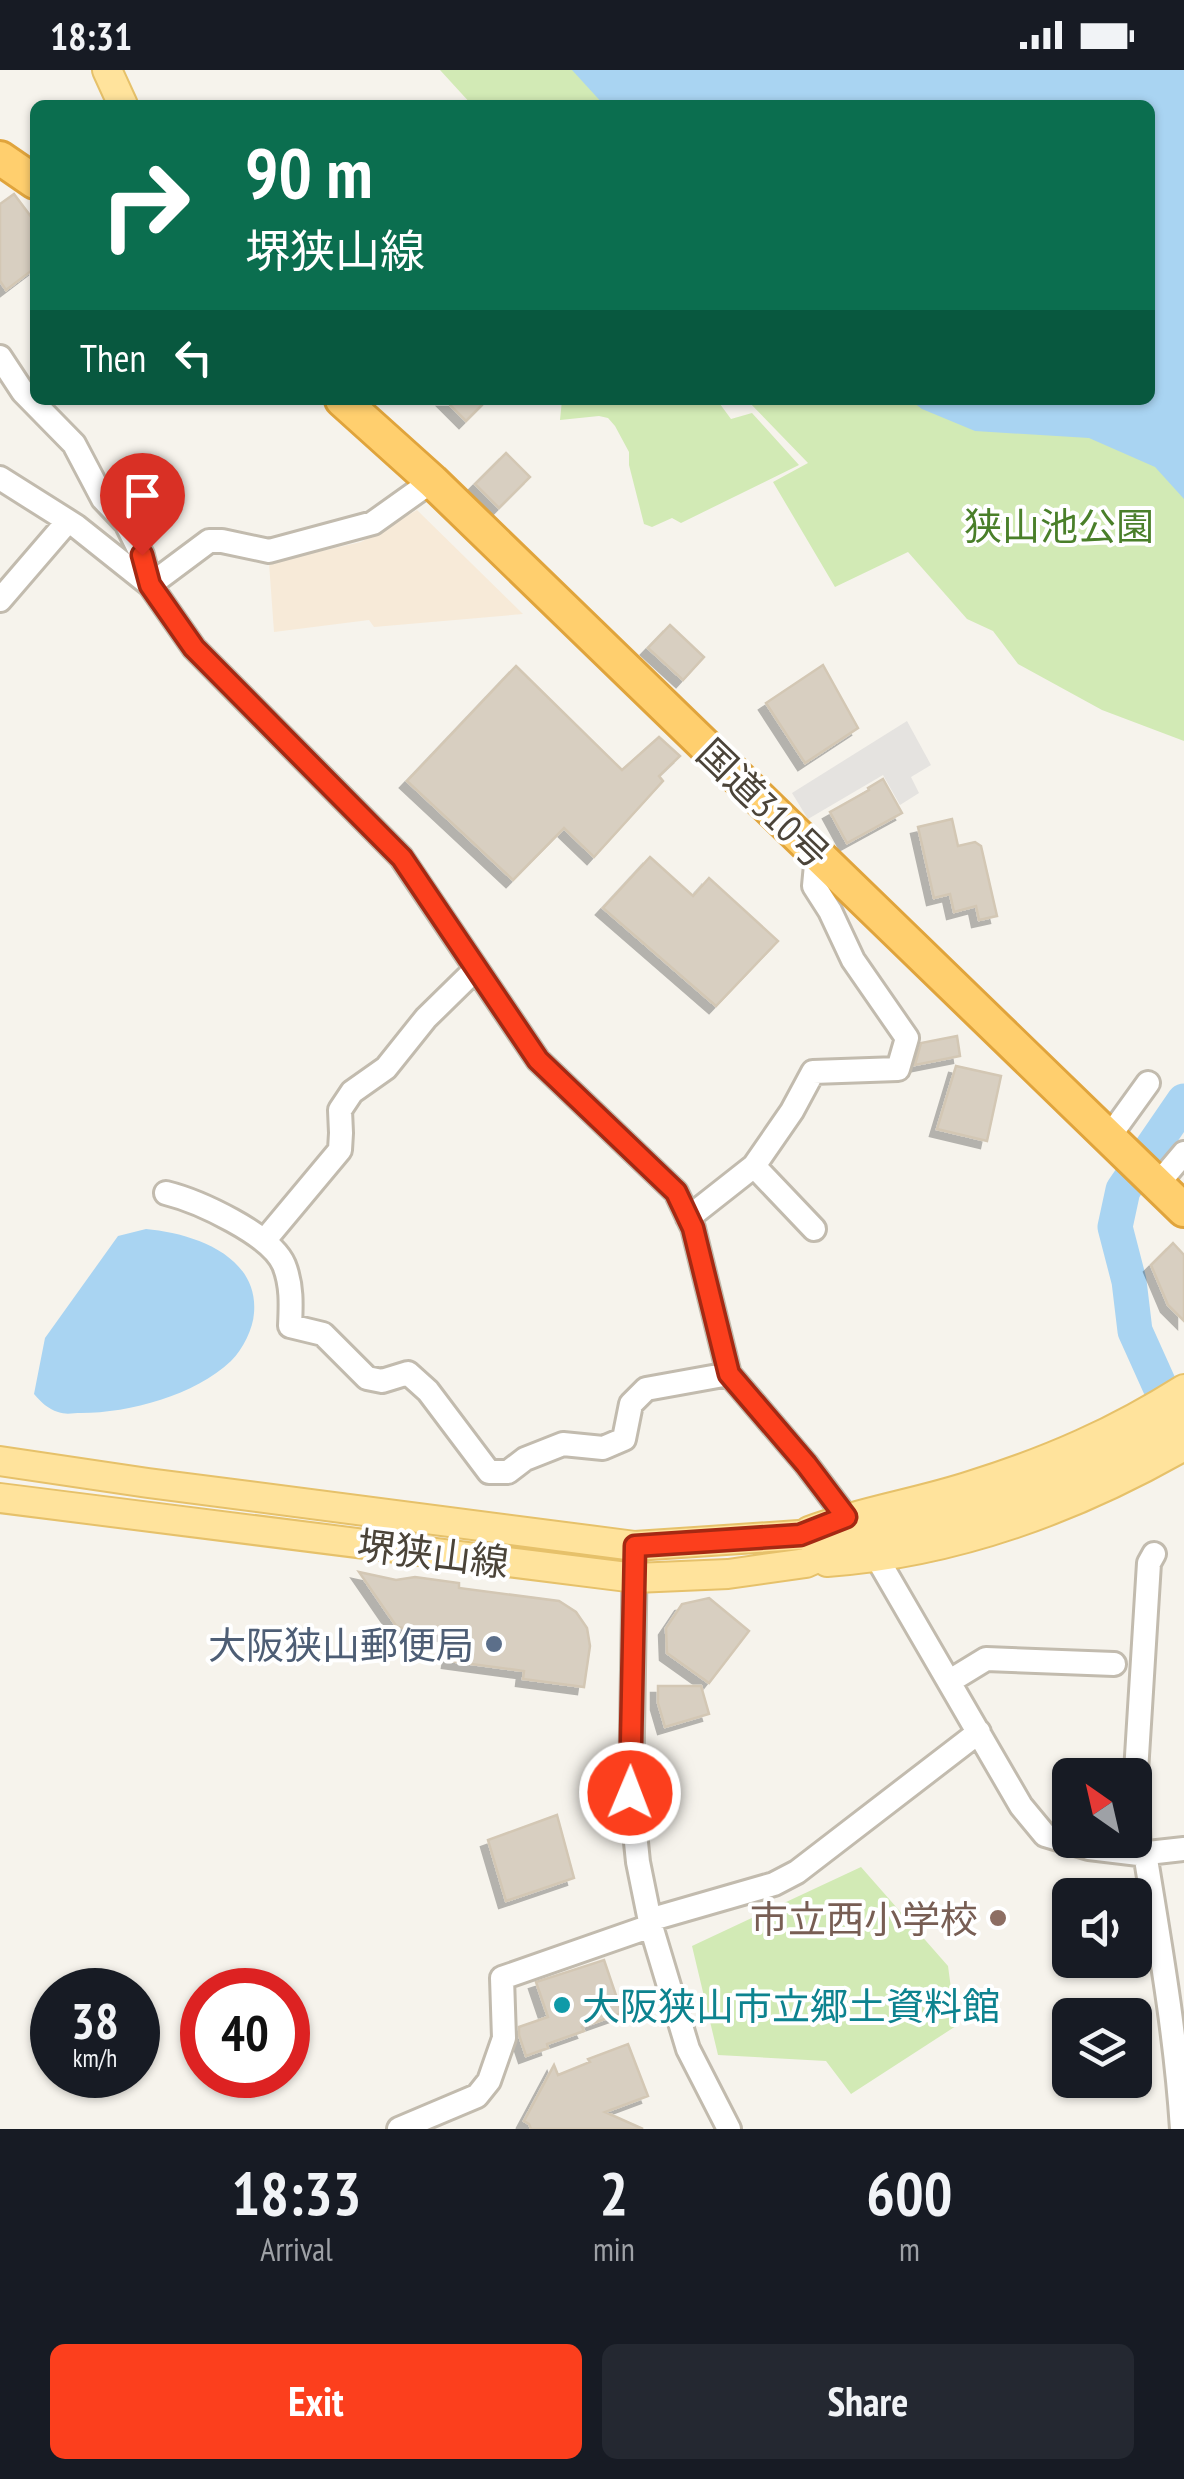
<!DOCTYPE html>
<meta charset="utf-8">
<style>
:root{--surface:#171b24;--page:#242831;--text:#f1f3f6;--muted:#9ea1a6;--accent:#fc3f1d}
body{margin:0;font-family:"PT Sans Narrow","Noto Sans JP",sans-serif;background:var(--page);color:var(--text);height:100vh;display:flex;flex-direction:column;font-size:38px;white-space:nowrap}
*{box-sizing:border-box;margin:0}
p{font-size:32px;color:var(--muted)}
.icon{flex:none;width:55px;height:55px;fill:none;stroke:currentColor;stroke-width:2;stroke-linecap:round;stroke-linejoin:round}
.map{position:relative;height:2059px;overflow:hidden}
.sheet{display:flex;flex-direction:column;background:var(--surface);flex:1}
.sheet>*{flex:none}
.banner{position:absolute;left:30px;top:30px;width:1125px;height:305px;border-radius:15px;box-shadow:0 2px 8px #0004;background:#0b6e4f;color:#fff;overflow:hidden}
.needle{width:65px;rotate:326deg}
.controls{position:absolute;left:1052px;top:1688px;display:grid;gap:20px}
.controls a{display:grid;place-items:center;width:100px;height:100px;border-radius:15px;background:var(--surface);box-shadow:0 2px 8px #0004;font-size:50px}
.speed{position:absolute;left:30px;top:1898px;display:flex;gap:20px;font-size:50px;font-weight:700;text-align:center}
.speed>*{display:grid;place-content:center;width:130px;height:130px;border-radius:50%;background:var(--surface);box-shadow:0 2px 8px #0004;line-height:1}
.speed small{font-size:25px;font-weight:400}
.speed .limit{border:15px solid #d22;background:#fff;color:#111}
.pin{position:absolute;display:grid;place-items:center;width:85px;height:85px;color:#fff;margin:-102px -42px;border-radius:50% 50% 50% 0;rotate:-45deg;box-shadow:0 0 10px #0007}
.pin .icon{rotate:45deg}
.me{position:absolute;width:110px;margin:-55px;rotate:1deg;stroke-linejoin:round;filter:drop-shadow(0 0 8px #0008)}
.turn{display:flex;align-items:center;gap:35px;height:210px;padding:0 50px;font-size:45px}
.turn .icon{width:130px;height:130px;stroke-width:2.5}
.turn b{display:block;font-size:70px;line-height:85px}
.then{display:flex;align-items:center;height:95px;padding:0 50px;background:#0003;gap:20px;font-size:38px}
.eta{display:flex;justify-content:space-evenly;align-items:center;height:170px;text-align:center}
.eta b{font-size:60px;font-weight:700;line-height:70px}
.action{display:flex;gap:20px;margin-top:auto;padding:20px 50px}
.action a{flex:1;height:115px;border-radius:15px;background:var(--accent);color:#fff;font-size:40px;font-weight:700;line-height:115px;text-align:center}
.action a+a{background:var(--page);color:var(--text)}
.status{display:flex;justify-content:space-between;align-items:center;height:70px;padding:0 50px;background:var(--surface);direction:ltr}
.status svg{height:28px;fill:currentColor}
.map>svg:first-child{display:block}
.commercial{fill:#f7ead8}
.green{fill:#d2eab5}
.parking{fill:#e5e3e0}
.water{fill:#a9d4f2}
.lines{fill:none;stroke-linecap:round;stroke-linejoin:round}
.river{stroke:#a9d4f2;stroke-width:35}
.building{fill:#d8cfc1;stroke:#d3c7b4;stroke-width:2.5;filter:url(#shadow)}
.minor-casing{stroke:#c2bbae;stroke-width:28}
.major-casing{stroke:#e6c16a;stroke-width:32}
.highway-casing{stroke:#e0a43c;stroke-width:38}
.minor{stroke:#fff;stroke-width:22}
.major{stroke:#ffe39c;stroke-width:28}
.highway{stroke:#ffcf6e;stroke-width:32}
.route-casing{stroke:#a42913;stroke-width:25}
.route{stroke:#fc3f1d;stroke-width:18}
.service-dot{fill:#5c6f8a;stroke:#fff;stroke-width:4}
.education-dot{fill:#8d6e63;stroke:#fff;stroke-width:4}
.culture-dot{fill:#0f9aa8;stroke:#fff;stroke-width:4}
.labels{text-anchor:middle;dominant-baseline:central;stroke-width:8;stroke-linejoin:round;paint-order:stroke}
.park-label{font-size:38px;fill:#4a7f2a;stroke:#fff}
.street-label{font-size:38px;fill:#4b4439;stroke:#fff}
.service-label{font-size:38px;fill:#4e5e75;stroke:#fff;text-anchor:end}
.education-label{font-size:38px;fill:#785e54;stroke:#fff;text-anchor:end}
.culture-label{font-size:38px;fill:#0d838f;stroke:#fff;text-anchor:start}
</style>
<div class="status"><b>18:31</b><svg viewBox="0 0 49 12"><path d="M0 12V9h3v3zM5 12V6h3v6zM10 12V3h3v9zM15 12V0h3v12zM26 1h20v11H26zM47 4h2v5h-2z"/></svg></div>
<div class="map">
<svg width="1184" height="2059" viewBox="0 0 1184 2059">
<defs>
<filter id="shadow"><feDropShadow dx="-7" dy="7" stdDeviation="0" flood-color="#0004"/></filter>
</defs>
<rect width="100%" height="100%" fill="#f6f3ec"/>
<!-- commercial -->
<path class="commercial" d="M417,440L523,544L374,557L369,550L274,562L269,493L361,472Z"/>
<!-- green -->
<path class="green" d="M440,0H1184V671L1102,640L1018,594L993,561L967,549L908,482L835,517L773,412L808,393L747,330H1150V35H472Z
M562,330H717L731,349L752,343L799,395L681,453L672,448L652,457L644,454L629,395V382L615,356L608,348L599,346L560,350Z
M861,1797L948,1896L956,1956L851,2024L826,1991L718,1985L692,1876Z"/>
<!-- parking -->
<path class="parking" d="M907,651L931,695L911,707L919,723L900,735L883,705L808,749L792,723Z"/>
<!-- water -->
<path class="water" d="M572,0H1184V429L1155,397L1089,368L975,361L922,339L910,330H1150V35H604Z
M146,1159C192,1163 259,1185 254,1243C253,1259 243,1279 231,1291C195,1325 130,1343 81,1343C73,1343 66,1345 58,1342C48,1339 41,1332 34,1324L45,1268L118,1166Z"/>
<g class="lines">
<!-- river -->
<path class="river" d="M1180,1361L1135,1261L1129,1211L1115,1157L1123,1120L1184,1031"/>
</g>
<!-- building -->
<path class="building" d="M14,124L35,152V198L6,220L0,211V134Z
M445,330H487L466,351Z
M506,383L530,407L499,438L475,414Z
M670,555L704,587L683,610L648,578Z
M823,595L858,658L805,693L766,633Z
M516,596L622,700L659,667L680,686L659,706L663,711L594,787L564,758L513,810L407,711Z
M883,709L902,743L847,773L830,742L869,720L868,718Z
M952,749L958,776L975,772L981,776L997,846L979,850L976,836L954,842L950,824L934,828L918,757Z
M650,787L693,826L709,808L778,871L716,936L603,838Z
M957,966L960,986L915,995L921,973Z
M956,996L1001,1006L987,1071L937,1059Z
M1173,1173L1184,1185V1251L1168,1235L1151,1195Z
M359,1502L396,1510L415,1507L459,1513V1518L559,1531L576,1542L587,1558L590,1576L584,1617L523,1609L524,1601L449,1591L453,1565L397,1557Z
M709,1528L749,1561L709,1613L667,1583L666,1558L682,1534Z
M658,1616H701L709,1644L665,1657L658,1633Z
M557,1745L574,1808L506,1831L488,1770Z
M604,1890L622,1943L582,1957L584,1961L547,1974L548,1978L526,1986L519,1965V1957L548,1947L536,1912Z
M628,1974L648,2026L605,2042L643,2059H531L529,2054L524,2051L554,1995L558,2005L590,1992L588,1989Z"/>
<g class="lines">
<defs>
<path id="minor" d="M0,287L23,322L74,374L103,429L126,453L142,485L150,515
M0,408L76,456L150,515L194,578L401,787L538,990L676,1122L693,1158L729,1304L806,1394L877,1488L1021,1736L1045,1765L1089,1778L1139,1784L1184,1779
M150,515L209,471H222L269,481L373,453L432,411
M0,530L68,451
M1109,1067L1148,1013
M754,1096L814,1159
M1157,1115L1184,1083
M166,1123C198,1131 271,1164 284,1195C292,1215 291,1235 290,1256L323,1264L367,1308L382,1311L408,1303L428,1321L489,1402H508L525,1389L563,1374L603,1378L624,1369L631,1334L646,1319L729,1304
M688,1148L754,1096L792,1041L813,1002L898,999L907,968L853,890L830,841L814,816L817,784
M264,1171L340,1080L341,1063L340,1040L352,1022L386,998L426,948L476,899
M635,1476L631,1723L638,1792L651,1856L688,1979L729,2059
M950,1611L986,1589L1114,1594
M1145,1783C1160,1875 1176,1966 1182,2059
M1139,1784L1136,1702L1149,1493L1154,1484
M649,1850L774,1814L797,1802L979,1662
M399,2059L477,2026L489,2011L504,1968L502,1908L651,1856"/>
<path id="major" d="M107,0L123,35
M0,1391L148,1413L635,1476L799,1465L856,1468
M0,1428L635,1508L728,1504L806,1493L862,1468L981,1438L1049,1417L1098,1396L1184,1349
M809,1461C862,1441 919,1433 973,1415C1050,1391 1116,1362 1184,1319
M827,1492C954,1483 1074,1439 1184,1376"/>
<path id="highway" d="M0,88L35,112
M342,330L432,411L1184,1140"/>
</defs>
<!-- minor casing -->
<use href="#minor" class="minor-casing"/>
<!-- major casing -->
<use href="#major" class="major-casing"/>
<!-- highway casing -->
<use href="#highway" class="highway-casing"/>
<!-- minor -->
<use href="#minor" class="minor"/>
<!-- major -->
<use href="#major" class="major"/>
<!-- highway -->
<use href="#highway" class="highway"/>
</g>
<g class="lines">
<defs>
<path id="route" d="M142,485L150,515L194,578L402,788L538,990L676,1122L693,1158L729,1304L806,1394L846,1447L800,1465L635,1476L630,1723"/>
</defs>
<!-- route casing -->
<use href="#route" class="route-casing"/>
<!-- route -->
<use href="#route" class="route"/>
</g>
<!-- markers -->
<circle class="service-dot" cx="494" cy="1574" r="10"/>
<circle class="education-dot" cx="998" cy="1848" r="10"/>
<circle class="culture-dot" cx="562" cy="1935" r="10"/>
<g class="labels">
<!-- park labels -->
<g class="park-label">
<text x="1059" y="455">狭山池公園</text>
</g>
<!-- street labels -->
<g class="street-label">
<text transform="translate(764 733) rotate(44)">国道310号</text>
<text transform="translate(433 1483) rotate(7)">堺狭山線</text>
</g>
<!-- service labels -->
<g class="service-label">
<text x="474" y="1574">大阪狭山郵便局</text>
</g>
<!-- education labels -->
<g class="education-label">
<text x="978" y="1848">市立西小学校</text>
</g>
<!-- culture labels -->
<g class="culture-label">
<text x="582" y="1935">大阪狭山市立郷土資料館</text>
</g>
</g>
</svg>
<div class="controls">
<a><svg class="needle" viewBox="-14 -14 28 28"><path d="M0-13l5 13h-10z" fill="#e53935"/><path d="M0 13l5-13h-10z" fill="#9ea1a6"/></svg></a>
<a><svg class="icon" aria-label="sound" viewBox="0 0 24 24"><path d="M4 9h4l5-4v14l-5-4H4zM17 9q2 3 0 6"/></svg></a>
<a><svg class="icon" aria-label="layers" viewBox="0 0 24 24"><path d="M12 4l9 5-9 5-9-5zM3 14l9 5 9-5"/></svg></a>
</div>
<div class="speed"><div>38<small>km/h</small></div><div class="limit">40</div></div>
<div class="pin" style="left:142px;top:485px;background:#d93025"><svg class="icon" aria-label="arrive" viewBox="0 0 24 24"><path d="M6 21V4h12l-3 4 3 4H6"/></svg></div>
<svg class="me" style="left:630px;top:1723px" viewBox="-20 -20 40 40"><circle r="17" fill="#fc3f1d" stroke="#fff" stroke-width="3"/><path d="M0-11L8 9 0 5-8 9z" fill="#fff"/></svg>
<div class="banner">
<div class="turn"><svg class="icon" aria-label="right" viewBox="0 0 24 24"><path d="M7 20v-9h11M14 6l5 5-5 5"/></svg><div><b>90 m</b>堺狭山線</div></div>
<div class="then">Then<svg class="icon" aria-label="left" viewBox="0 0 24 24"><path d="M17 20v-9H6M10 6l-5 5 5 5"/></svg></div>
</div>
</div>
<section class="sheet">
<div class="eta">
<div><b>18:33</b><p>Arrival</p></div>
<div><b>2</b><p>min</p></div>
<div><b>600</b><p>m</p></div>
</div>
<div class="action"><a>Exit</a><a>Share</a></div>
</section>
